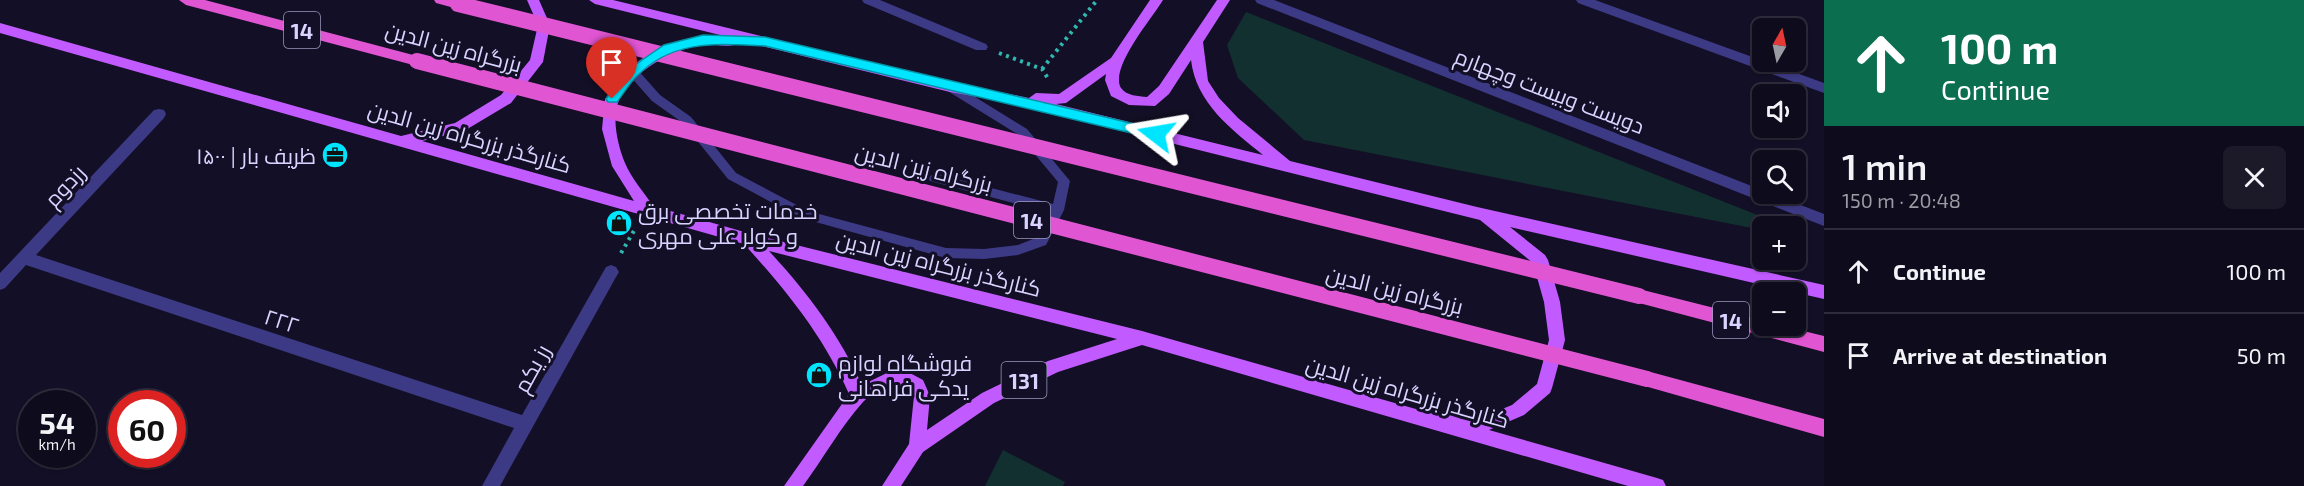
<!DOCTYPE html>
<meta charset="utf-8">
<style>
:root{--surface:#0e0b1c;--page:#1c1929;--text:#f1f3f6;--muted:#9b9ba3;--line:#2e2b3b}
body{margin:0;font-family:"Exo 2",Cairo,sans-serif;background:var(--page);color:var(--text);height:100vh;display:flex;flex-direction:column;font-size:22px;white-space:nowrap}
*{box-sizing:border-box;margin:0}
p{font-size:20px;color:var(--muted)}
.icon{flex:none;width:33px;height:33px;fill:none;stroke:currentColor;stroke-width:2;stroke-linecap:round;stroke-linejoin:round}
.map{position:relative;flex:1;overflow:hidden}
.drawer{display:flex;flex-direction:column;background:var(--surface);width:480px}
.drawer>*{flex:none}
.top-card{background:#0b6e4f;color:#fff;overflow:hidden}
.needle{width:39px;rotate:9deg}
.buttons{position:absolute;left:1752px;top:18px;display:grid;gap:12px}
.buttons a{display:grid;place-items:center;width:54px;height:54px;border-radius:9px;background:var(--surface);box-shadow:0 2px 4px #0004,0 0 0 2px var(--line);font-size:30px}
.speed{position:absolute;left:18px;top:390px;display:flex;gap:12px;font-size:30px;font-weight:700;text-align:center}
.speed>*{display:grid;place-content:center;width:78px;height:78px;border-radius:50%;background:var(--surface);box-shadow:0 2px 4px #0004,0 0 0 2px var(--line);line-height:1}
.speed small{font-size:15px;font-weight:400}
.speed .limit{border:9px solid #d22;background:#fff;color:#111}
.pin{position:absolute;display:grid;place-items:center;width:51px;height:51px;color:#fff;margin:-62px -26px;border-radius:50% 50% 50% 0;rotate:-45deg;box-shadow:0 0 6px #0007}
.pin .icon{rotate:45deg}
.me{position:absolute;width:66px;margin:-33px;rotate:284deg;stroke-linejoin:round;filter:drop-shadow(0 0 4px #0008)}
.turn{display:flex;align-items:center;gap:21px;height:126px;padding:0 18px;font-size:27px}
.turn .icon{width:78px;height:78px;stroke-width:2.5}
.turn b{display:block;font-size:42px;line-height:51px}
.round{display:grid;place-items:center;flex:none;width:63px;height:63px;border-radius:9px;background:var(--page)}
.summary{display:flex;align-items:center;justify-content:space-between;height:102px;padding:0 18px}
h1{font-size:36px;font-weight:600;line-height:45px}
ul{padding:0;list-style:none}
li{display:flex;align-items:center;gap:18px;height:84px;padding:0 18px;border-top:2px solid var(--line)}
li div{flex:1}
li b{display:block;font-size:22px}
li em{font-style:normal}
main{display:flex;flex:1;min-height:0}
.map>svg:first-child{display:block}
.green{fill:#12302f}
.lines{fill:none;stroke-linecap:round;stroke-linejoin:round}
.path{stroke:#2fb8b0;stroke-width:4;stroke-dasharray:3 4.5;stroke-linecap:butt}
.service{fill:#3d3a85;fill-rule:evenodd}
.minor{fill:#3d3a85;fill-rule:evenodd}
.primary{fill:#c25bff;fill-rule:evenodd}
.trunk{fill:#e055d1;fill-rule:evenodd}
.trunk-bridge{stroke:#e055d1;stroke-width:16}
.route{fill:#00e5ff;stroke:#0095a6;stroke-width:1.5}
.labels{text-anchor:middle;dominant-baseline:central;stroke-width:6;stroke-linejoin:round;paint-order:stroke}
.shield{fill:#130f26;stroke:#9e99be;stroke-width:1.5}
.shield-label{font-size:21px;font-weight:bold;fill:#d9d4ff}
.street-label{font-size:22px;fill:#d9d4ff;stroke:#130f26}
.poi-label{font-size:22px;fill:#d9d4ff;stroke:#130f26;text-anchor:start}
</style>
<main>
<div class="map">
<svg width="1824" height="486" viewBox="0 0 1824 486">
<rect width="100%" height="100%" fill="#130f26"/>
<!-- green -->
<path class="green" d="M1246,12L1785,226H1762V230L1304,140L1238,78L1227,45Z
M1003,450L1065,482L1063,486H985Z"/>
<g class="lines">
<!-- path -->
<path class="path" d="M999,53L1042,69L1049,80
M1042,69L1097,0
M621,253L635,229"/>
<!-- service -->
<path class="service" d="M633,68L637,69L660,95L691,117L736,173L808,211L946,248L984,249L1018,245L1038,237L1051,213L930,181L928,178L934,173L1053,204L1058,182L1019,135L946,90L945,87L946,84H954L1027,129L1070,181L1064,210L1046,245L1018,255L984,259L946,258L801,218L728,179L683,123L652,101L629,75L628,72L629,69Z"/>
<!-- minor -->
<path class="minor" d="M862,0H880L986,44L988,47L986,50H976L864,3Z
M1255,0H1274L1762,190V194H1772L1824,214V226L1257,3Z
M1576,0H1595L1824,83V93L1578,3Z
M159,109L164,110L166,114L164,118L36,255L522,415L606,267L611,265L616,267L619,272L616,277L500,486H482L514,428L26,265L5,288L0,290V273L154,110Z"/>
<!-- primary -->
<path class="primary" d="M527,0H539L550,25L543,62L511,103L464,131L422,141L634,201L612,166L602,129L605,99L628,68L663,45L703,35H720L595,4L589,0H613L950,82L1029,98L1036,93L1059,94L1111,58L1150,0H1163C1153,17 1109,68 1121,88C1127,96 1138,96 1147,97L1159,86L1217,0H1230L1203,42L1208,81L1219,98L1238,118L1290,161L1477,207L1824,285V299L1510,227L1545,255L1548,260L1560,302L1565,340L1552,388L1550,393L1524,415L1489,430L1657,478L1663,480L1666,486H1628L1142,345L1058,372L994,403L923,452L901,486H882L909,444L914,396C905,376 874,390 863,402C842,425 822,460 803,486H784L849,394C824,337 786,290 744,244L0,33V23L401,136L455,123L501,95L530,60L538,25ZM741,41L950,92L1002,101L1480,220L1533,263L1544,302L1549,340L1537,384L1512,405L1487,415L1450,413L1444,417L1142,331L748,233L653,206C644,192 631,178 625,163C618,146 611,118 619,100C632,71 672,50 701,45C713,43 733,50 741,41ZM1191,60C1196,103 1231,129 1263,155L1056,104L1066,103L1106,74L1105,80L1111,96L1129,105L1155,106L1169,94ZM769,251L1117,339L1048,361L982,393L927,430L930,396L923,380L908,372L891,371L862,385C839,334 806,291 769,251Z"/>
<!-- trunk -->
<path class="trunk" d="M179,0H205L417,56L424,61L417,66L186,5Z
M434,0H461L465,4L458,9L436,3Z
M1639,289L1762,320V326H1783L1824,336V352L1639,303L1633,301L1630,296L1633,291Z
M1647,371L1824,419V437L1641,385L1638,379L1641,373Z"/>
<!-- trunk-bridge -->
<path class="trunk-bridge" d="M458,4L1639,296
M417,61L1647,379"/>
</g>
<!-- route -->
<path class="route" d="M703,35L765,37L1156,129L1162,134L1156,139L765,46C717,44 673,39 637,76C629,84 623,94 617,102H608L606,99L608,96L629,69L664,45Z"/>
<!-- icons -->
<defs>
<symbol id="office-disc" viewBox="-11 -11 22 22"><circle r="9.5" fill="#00e5ff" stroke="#130f26"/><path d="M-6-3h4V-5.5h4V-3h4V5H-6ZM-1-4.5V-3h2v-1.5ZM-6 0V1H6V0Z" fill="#111"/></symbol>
<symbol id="shop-disc" viewBox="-11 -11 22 22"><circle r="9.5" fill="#00e5ff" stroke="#130f26"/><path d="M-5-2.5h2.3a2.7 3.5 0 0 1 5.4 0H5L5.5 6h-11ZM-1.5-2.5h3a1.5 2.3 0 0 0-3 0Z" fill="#111"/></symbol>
</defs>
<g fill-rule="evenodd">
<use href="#office-disc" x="320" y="140" width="30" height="30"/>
<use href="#shop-disc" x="604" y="208" width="30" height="30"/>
<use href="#shop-disc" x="804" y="360" width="30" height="30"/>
</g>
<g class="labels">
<!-- shield labels -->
<g class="shield">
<rect x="284" y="12" width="36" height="36" rx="4.5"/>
<rect x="1014" y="202" width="36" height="36" rx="4.5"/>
<rect x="1713" y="302" width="36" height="36" rx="4.5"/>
<rect x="1001.5" y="362" width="45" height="36" rx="4.5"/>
</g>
<g class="shield-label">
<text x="302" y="30">14</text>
<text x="1032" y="220">14</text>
<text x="1731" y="320">14</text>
<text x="1024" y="380">131</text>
</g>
<!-- street labels -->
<g class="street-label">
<text transform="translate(454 46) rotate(15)">بزرگراه زین الدین</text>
<text transform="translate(1550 90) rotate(21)">دویست وبیست وچهارم</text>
<text transform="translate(470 136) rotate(16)">کنارگذر بزرگراه زین الدین</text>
<text transform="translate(924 167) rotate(14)">بزرگراه زین الدین</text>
<text transform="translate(64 185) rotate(-47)">رزدوم</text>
<text transform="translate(939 263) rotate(14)">کنارگذر بزرگراه زین الدین</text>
<text transform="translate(1395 289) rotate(14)">بزرگراه زین الدین</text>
<text transform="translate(282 320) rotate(18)">۲۲۲</text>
<text transform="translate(531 368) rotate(-61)">رز یکم</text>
<text transform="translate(1408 391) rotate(16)">کنارگذر بزرگراه زین الدین</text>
</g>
<!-- poi labels -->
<g class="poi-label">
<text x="316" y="155" text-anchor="end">ظریف بار | ۱۵۰۰</text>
<text x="638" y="210">خدمات تخصصی برق<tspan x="638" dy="25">و کولر علی مهری</tspan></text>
<text x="838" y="362">فروشگاه لوازم<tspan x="838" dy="25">یدکی فراهانی</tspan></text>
</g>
</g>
</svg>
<div class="buttons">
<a><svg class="needle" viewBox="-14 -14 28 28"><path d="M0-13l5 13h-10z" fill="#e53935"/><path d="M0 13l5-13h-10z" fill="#9b9ba3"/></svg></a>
<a><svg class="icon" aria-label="sound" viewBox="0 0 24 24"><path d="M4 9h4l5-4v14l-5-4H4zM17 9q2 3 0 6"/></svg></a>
<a><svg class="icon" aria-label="search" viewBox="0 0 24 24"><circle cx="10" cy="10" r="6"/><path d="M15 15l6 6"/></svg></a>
<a>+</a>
<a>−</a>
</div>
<div class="speed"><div>54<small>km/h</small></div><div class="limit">60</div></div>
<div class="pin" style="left:612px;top:99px;background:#d93025"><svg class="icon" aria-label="arrive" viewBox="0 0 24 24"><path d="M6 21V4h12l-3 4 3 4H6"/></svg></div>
<svg class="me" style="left:1156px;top:134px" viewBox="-20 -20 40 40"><path d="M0-17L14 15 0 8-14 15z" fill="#00e5ff" stroke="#fff" stroke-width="4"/></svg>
</div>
<section class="drawer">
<div class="top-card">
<div class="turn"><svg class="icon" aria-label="ahead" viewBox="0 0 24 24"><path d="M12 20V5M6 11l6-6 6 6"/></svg><div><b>100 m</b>Continue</div></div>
</div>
<div class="summary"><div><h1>1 min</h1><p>150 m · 20:48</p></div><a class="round"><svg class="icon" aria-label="close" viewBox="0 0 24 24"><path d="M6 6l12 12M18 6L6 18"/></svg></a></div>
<ul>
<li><svg class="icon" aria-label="ahead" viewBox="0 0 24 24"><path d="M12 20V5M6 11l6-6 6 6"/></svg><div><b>Continue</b></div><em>100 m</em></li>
<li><svg class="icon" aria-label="arrive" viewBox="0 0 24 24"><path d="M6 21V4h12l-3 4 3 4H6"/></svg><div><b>Arrive at destination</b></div><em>50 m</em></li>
</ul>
</section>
</main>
